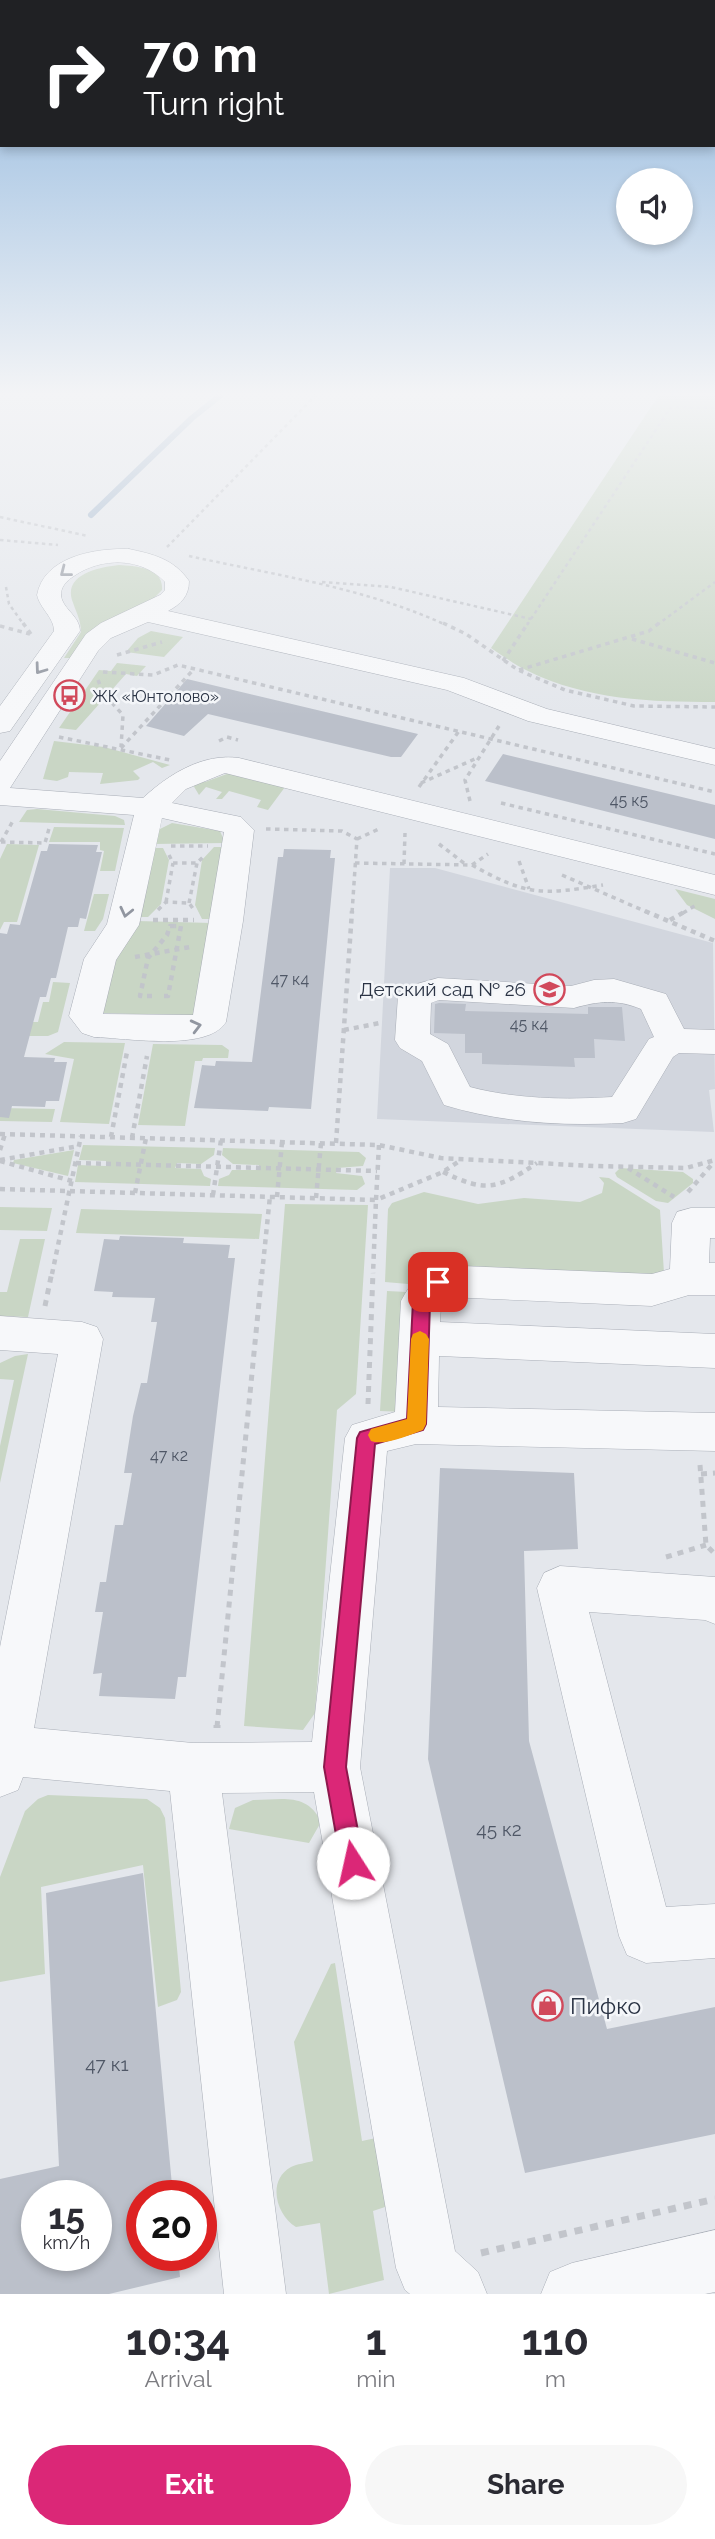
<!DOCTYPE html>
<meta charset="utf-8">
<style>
:root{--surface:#fff;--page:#f7f7f7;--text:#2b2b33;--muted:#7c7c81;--accent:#db2777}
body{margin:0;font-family:Raleway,sans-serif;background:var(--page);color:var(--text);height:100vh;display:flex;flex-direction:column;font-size:26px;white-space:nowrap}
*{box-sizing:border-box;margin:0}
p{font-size:23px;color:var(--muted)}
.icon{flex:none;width:38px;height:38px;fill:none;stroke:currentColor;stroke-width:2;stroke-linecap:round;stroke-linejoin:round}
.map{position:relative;height:2294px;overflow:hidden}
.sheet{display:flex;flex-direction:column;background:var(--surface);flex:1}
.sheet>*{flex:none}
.banner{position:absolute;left:0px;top:0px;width:716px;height:147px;box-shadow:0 4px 10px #0003;background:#202124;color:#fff;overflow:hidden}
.tools{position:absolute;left:616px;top:168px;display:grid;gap:14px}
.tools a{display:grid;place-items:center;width:77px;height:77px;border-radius:50%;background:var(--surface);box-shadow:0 4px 10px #0003;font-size:35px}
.speed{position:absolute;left:21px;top:2180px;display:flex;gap:14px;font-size:35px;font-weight:700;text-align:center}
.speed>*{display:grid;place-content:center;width:91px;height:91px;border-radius:50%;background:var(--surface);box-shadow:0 4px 10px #0003;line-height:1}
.speed small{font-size:18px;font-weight:400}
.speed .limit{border:10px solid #d22;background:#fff;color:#111}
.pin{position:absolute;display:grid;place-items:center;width:60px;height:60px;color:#fff;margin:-30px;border-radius:14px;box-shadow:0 4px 10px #0006}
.me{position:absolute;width:77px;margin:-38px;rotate:350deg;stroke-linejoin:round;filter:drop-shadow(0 0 5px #0008)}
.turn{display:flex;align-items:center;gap:24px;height:147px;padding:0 28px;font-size:32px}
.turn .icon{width:91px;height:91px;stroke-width:2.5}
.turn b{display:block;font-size:49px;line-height:60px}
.eta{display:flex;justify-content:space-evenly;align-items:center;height:119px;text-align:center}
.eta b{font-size:42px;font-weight:700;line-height:49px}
.action{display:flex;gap:14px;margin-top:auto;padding:14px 28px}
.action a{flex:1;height:80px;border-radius:42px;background:var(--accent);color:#fff;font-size:28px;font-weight:700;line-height:80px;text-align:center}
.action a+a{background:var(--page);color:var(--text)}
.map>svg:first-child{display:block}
.built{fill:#d2d6de}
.green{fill:#c9d6c5}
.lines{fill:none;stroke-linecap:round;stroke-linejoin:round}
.stream{stroke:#9fb4cc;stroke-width:6}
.building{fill:#bbc0ca;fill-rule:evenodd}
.minor-casing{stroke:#a9aeb7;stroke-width:1}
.path-far4{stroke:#c2c5cb;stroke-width:2.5;stroke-dasharray:3.5 3.5;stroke-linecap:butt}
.path-far3{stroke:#c2c5cb;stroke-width:3.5;stroke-dasharray:4.5 4.5;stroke-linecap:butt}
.path-far2{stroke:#c2c5cb;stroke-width:4.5;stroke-dasharray:5 5;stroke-linecap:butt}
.path-far1{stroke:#c2c5cb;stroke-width:5;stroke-dasharray:6 6;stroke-linecap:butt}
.path{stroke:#c2c5cb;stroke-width:7;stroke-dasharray:8 8;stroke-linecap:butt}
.minor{fill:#f7f8fa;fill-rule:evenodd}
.oneway{stroke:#9196a0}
.route{fill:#db2777;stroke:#8e194d;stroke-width:2}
.slow{fill:#f59e0b}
.labels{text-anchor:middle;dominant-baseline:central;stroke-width:5;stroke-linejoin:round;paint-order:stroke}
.far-poi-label{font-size:16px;fill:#2b3445;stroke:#f4f6f9;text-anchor:start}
.number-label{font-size:16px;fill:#4f5766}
.poi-label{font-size:19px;fill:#2b3445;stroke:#f4f6f9;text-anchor:end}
.near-number-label{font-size:19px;fill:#4f5766}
.near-poi-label{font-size:23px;fill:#2b3445;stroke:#f4f6f9;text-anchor:start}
</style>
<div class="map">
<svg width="715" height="2294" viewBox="0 0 715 2294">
<rect width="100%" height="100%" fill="#e4e7ec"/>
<!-- built -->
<path class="built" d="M390,868H435L713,943L715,1089L709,1090L714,1132L377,1119Z"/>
<!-- green -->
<path class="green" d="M659,395H715V702C651,702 587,700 528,671C515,665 503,656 491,648Z
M119,565C135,566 164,567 162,590L150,602L70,658H64L81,632C81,620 76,612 72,600C64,574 100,567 119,565Z
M151,631L183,637L164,657L126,652L138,638Z
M117,663L146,666L137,676L126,674L76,730L59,728L99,670L111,671Z
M54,741L104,747L170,765L162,768L153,762L133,771L140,778L138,780L100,784L103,773L69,772L68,777L57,781L43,779Z
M235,771L288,783L268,810L257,807L261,800L229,791L222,799H216L222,792L206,787L199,795L193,785L198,776L205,782Z
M37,809L115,816L124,820L125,825L19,822L27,810Z
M172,823L220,831L225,843L153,844L158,830Z
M54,827L124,828L115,871H100L104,851L100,850V842H49Z
M7,844L39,845L17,922H4L0,930V859Z
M214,847H224L213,919H202L195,905L202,860Z
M153,848H163L169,860L161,904L148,917H138Z
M675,889L715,899V919L687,905Z
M94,894H109L103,919L95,931H84Z
M137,921L212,923L196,1016L102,1013L113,958Z
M53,982L70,983L58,1032L48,1036H25L29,1022H38L43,1002H49Z
M64,1042L125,1043L109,1124L60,1122L74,1059L45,1054Z
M153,1044L222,1045L229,1050L228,1058H203L202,1061H195L185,1126L138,1125Z
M0,1108L55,1109L52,1122L0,1121Z
M83,1145L215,1148L214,1155L201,1164L177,1163L175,1168L201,1169L204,1176L211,1179L210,1186L75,1182L78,1165L106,1166V1161L79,1160Z
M223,1148L359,1152L366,1158L363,1166L337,1168L336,1173L362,1176L365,1184L357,1190L218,1186L219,1179L229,1175L232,1170H259V1165L233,1164L222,1155Z
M74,1150L68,1176L13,1163L14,1160Z
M620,1168L683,1172L693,1179V1183L668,1203L656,1201L617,1177L615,1173Z
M599,1177L609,1178L660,1210L664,1273L655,1275L409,1264L408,1284L385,1282L388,1209L392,1203L424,1192L478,1204L524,1198L580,1202L602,1193L604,1183Z
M285,1204L368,1205L356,1394L337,1410L315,1713L303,1730L244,1726Z
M0,1207L52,1208L47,1231L0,1230Z
M81,1209L262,1214L259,1239L76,1233Z
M20,1239H45L28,1317L0,1316V1292H7Z
M387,1291L407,1292L404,1412L380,1411Z
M28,1354L0,1483V1446L14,1380L0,1379V1363L15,1356Z
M48,1795L147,1799L160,1808L165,1818L181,1992L177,2000L158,2007L143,1865L41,1887L45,1974L0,1982V1877L25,1811L38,1799Z
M253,1800C282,1800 307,1792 321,1822L309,1843L229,1829L235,1808Z
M335,1963L362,2141L376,2138L391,2205L373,2211L384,2280L329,2294L320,2223L296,2227C277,2216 266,2181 291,2167C297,2164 306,2163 313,2161L294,2042L331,1964Z"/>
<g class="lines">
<!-- stream -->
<path class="stream" d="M91,515L192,418L221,395"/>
</g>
<!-- building -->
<path class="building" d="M187,679L418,734L401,757H391L208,714L184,736L146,726Z
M503,754L715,805V839L485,781Z
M49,844L98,845L96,852H102L86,919L80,918L78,927H68L56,978H51L46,997H40L24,1057L55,1058L54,1062H67L59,1101H46L45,1107L12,1106L9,1118L0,1117V933L7,934L10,924L20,925L41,851H47Z
M284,849L331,850L330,858H335L311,1109L269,1107L268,1111L194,1108L202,1065L215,1066L216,1061L252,1062L278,857H283Z
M439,1003L466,1004L465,1011L588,1014V1007H622L625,1041L594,1039L595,1058H574L575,1067L482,1064V1053H465V1034L434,1033L435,1004Z
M120,1236L184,1238L183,1243L230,1245L228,1258H235L186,1677H178L175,1699L99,1696L102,1673L93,1674L103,1612H95L100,1582H106L115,1525H123L132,1473H124L133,1416L141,1383H147L157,1322H151L155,1298L112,1297L113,1292L94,1291L104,1239L119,1240Z
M440,1468L574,1473L578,1549L524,1551L529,1741L607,2029L715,2007V2134L525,2173L428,1759Z
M143,1873L173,2196H142V2256H178L180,2277L109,2294H0V2179L59,2166L46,1893ZM37,2196H96V2256H37Z"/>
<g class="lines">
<defs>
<path id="minor" d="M129,549C153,554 174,559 189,581C189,596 181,604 168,611L464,678L547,709L715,749V765L528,721L447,690L148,622L111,638L98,651L10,788L143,798C169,774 203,753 239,758L715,875V895L225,773L186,789L172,803L241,817L254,830L243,921L226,1022C208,1052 126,1038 94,1037L82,1033L69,1016L84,959L107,924L134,815L0,805V761L86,634L101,623L160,595L165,590V582C142,557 101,557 74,576C68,580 62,585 61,593C60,608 80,615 80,631L10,731L0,733V706L54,631C54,617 40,609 37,595C44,556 96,548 129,549ZM162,818L224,832L193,1015L103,1014L116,960L139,925Z
M438,978L571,986L594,980L614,979L666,994L684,1029L715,1030V1054L679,1053L673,1057L636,1119L623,1123C561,1126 504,1123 444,1105L422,1061L400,1048L395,1040L398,996L403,988ZM439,1000L574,1008C599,1001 616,999 641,1009L654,1037L649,1039L612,1097C565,1100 516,1099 470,1087L448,1044L430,1034L431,1003Z
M691,1208H715V1238H710L709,1263H715V1295H689L652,1306L448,1297L441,1306L440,1322L715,1334V1368L439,1356L438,1407L715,1413V1451L416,1444L387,1451L360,1767L455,2251L478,2272L487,2294H410L405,2290L396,2268L314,1792L222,1793L286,2294H224L170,1791L23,1777L18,1790L0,1797V1647L58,1354L0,1350V1316L82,1322L97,1327L103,1339L34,1728L193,1743L312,1742L345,1438L352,1425L395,1412L401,1301C410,1284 420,1271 438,1265L652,1274L670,1269L672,1223L677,1212Z
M560,1566L715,1577V1624L705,1620L589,1612L666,1907L715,1904V1958L646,1963L627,1955L619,1936L537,1588L544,1573Z
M715,2230V2292L705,2294H541L550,2272L572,2263Z"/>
</defs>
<!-- minor casing -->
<use href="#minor" class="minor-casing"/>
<!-- path-far4 -->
<path class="path-far4" d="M0,517L88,536
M0,540L58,545
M167,547L316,395
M189,556C275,575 366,588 446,625
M322,582L391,587L531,619
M6,587L9,604L24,625
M527,625L671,407L715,408
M657,625L715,582"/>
<!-- path-far3 -->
<path class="path-far3" d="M23,623L31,634
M443,623L466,634L518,670L565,690L634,706L715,707
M0,626L30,634
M632,639L715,663
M117,655L162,642
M503,661L528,623
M519,670L649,631L659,623
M103,672L153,675L178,665L715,792
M98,680L103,693L123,715L121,747
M59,737L170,760
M219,741L227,737L238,740
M121,748L194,669
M421,783L477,758
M419,787L459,731
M470,801L465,780L499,726
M501,803L715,854
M266,829L342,831L357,839L352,913
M357,839L381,828
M1,842L45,843L50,825
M1,842L14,819
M439,844L465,864
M171,846H208
M169,855L173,863H197L203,857
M519,861L529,889
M355,863L472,865L488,854
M404,864L405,833
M472,865C527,896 542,895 603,885
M562,875L649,913
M166,902L173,863
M189,903L197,863
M158,910L166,902L189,903L194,910
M683,913L696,905"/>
<!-- path-far2 -->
<path class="path-far2" d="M645,911L715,941
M153,920H194
M670,920L686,911
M135,957L190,947
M152,996H140L148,958L167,935L170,926H175L176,920
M164,996H168L181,926H175
M344,1030L380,1023
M0,1134L379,1145L441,1158L594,1166L686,1168L715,1160
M111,1137L127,1052
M132,1138L147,1056
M336,1143L352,911
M379,1145L376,1200L443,1172L461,1160
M0,1150L5,1134
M0,1160L79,1146
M0,1161L72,1181
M76,1163L377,1171
M628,1168L674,1197
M443,1172C486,1193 498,1189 537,1163
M0,1189L376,1200L373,1274
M688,1192L714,1162
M135,1193L146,1138
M213,1195L221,1140
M277,1197L282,1142
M316,1198L321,1143
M52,1274L81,1136
M262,1274L270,1196"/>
<!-- path-far1 -->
<path class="path-far1" d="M45,1306L52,1272
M368,1404L373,1272
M700,1465L706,1545L715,1554
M701,1474L715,1473
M666,1557L706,1545
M217,1727L262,1272"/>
<!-- path -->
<path class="path" d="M217,1728V1725
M481,2253L715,2199"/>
<!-- minor -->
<use href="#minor" class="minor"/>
</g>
<!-- one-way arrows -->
<defs><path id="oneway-chevron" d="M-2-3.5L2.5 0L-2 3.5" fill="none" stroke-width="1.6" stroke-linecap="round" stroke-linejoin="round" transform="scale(1.75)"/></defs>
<g class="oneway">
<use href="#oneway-chevron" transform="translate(65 572) rotate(142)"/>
<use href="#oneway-chevron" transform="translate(40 669) rotate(126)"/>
<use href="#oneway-chevron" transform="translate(126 912) rotate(103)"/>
<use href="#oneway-chevron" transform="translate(196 1026) rotate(-14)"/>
</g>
<!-- sky -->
<linearGradient id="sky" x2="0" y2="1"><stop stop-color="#8bb4dd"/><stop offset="0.55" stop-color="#f3f4f6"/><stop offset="1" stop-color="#f3f4f6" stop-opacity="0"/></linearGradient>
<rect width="715" height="716" fill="url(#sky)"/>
<!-- route -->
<path class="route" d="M438,1275L444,1277L446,1282L430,1303L426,1424L423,1430L375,1444L346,1767L364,1863L361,1871L353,1875L345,1871L341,1863L324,1767L357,1438L360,1432L407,1419L413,1301L432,1277Z"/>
<!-- slow -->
<path class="slow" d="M420,1331L426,1334L429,1339L426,1424L423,1430C409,1435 385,1446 371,1441L368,1435L371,1429L407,1419L411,1339L413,1334Z"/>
<!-- icons -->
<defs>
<symbol id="bus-ring" viewBox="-11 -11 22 22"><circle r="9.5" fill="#f4f6f9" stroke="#d1495b" stroke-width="1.5"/><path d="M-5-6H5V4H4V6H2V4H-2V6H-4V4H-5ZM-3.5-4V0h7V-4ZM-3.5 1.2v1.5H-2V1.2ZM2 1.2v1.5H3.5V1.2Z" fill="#d1495b"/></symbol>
<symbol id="school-ring" viewBox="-11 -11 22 22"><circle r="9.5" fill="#f4f6f9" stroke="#d1495b" stroke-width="1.5"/><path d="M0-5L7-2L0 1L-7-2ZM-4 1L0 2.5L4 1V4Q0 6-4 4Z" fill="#d1495b"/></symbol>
<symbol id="shop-ring" viewBox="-11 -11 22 22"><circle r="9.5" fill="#f4f6f9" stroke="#d1495b" stroke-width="1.5"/><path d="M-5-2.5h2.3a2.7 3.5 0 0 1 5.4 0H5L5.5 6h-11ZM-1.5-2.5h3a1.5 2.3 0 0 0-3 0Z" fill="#d1495b"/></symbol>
</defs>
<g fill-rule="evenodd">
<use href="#bus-ring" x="52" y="678" width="35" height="35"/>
<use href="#school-ring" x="532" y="972" width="35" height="35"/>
<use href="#shop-ring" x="530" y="1988" width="35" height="35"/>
</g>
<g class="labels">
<!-- far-poi labels -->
<g class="far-poi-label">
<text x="92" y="696">ЖК «Юнтолово»</text>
</g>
<!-- number labels -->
<g class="number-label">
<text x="629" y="800">45 к5</text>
<text x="290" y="979">47 к4</text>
<text x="529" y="1024">45 к4</text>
<text x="169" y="1455">47 к2</text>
</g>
<!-- poi labels -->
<g class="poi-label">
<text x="526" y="989">Детский сад № 26</text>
</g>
<!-- near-number labels -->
<g class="near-number-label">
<text x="499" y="1829">45 к2</text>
<text x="107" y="2064">47 к1</text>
</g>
<!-- near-poi labels -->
<g class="near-poi-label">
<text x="570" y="2005">Пифко</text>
</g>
</g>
</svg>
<div class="tools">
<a><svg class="icon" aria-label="sound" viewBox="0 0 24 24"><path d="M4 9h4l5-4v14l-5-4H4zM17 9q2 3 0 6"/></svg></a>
</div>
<div class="speed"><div>15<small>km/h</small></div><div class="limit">20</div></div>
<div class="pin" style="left:438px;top:1282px;background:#d93025"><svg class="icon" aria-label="arrive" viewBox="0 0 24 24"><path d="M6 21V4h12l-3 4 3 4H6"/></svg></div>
<svg class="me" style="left:353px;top:1863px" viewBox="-20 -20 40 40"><circle r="19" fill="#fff"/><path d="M0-13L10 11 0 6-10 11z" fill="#db2777"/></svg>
<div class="banner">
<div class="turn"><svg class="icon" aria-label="right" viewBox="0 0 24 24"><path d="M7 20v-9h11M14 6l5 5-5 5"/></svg><div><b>70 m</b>Turn right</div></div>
</div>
</div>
<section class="sheet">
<div class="eta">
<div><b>10:34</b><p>Arrival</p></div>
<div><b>1</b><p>min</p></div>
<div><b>110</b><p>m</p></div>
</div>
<div class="action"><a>Exit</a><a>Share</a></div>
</section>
